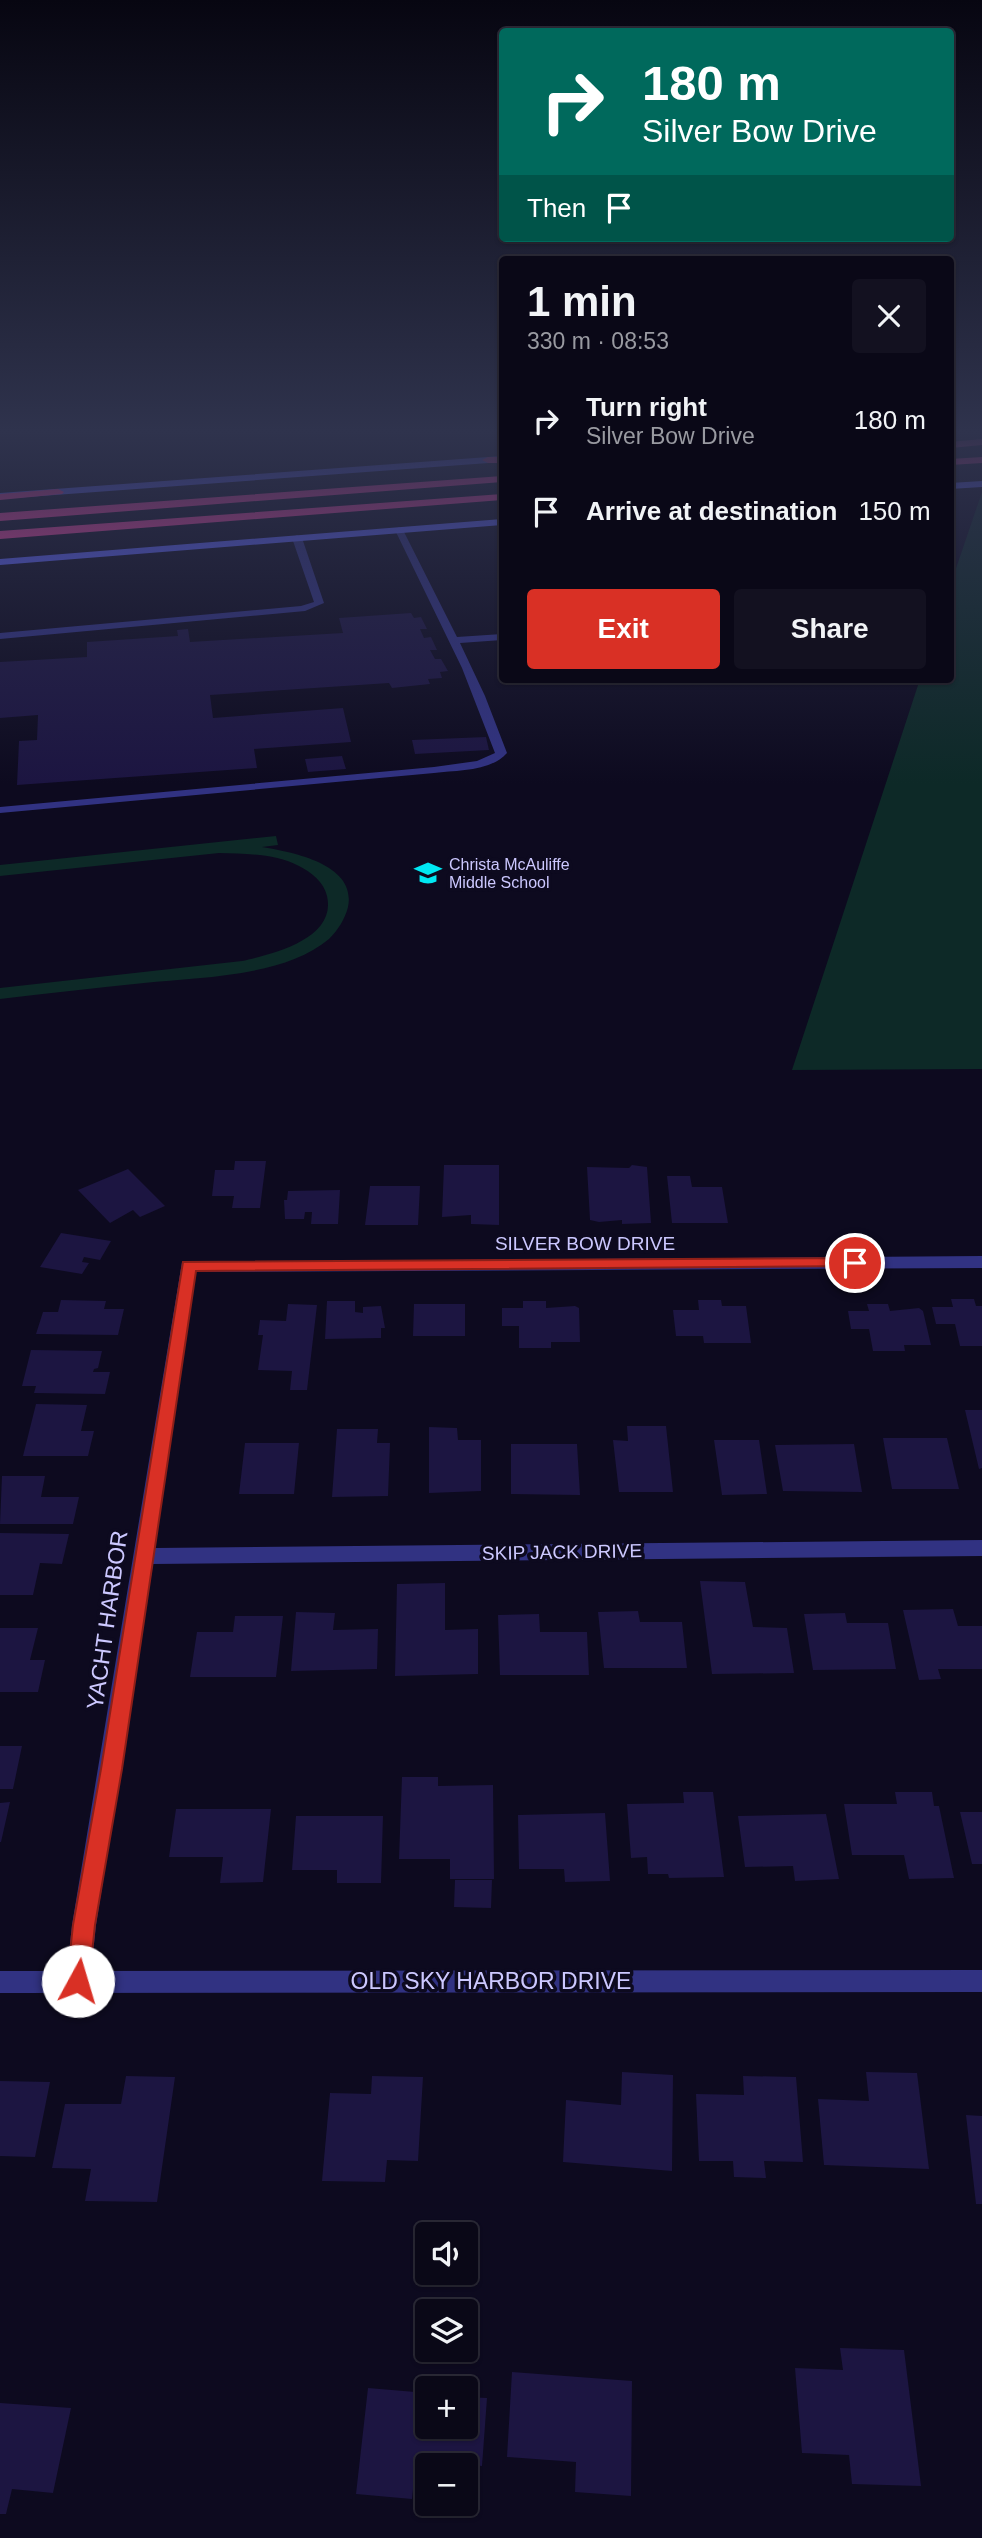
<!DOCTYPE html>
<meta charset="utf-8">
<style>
:root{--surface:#0a0817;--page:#131120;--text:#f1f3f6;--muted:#999aa1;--line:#2a2936;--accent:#d93025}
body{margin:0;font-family:Helvetica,sans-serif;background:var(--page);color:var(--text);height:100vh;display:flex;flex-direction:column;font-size:26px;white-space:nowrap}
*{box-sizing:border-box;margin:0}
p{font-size:23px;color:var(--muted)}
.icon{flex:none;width:38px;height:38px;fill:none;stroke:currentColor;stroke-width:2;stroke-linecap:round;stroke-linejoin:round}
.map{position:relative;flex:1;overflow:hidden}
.details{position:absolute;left:499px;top:256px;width:455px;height:427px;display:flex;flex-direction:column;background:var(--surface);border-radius:7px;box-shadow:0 2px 5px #0004,0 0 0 2px var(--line)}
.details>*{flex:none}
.top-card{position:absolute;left:499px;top:28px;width:455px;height:214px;border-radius:7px;box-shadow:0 2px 5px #0004,0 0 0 2px var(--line);background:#00695c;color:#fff;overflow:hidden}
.fabs{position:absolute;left:415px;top:2222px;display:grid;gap:14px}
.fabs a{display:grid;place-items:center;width:63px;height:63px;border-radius:7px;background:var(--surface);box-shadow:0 2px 5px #0004,0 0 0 2px var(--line);font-size:35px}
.pin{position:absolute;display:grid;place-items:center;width:60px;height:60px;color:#fff;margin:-30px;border:4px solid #fff;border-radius:50%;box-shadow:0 2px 7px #0007}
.me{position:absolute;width:77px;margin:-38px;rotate:6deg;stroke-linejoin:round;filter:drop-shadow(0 0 5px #0008)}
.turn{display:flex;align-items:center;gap:24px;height:147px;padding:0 28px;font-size:32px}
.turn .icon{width:91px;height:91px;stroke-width:2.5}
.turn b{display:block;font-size:49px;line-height:60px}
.then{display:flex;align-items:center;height:66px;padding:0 28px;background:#0003;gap:14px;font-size:26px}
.round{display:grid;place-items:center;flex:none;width:74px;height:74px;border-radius:7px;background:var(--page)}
.overview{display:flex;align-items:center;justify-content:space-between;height:119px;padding:0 28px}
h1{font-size:42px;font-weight:700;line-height:52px}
.action{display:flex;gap:14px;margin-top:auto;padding:14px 28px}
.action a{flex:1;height:80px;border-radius:7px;background:var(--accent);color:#fff;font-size:28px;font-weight:700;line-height:80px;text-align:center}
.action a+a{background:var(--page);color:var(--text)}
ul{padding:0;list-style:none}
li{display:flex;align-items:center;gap:21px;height:91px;padding:0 28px}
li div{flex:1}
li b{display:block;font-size:26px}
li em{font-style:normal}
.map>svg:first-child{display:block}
.green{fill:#0d2927}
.building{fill:#1c1541}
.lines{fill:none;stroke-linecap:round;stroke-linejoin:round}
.service{fill:#313282;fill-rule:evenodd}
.minor{fill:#313282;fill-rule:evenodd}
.secondary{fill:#5f64ff;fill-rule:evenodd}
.motorway{fill:#ff43a7;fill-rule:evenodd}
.route{fill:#d93025;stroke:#8d1f18;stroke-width:2}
.labels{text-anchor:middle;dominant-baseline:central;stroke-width:7;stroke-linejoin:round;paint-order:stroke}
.far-poi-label{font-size:16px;fill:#ccc8ff;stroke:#0d0a1f;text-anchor:start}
.street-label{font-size:19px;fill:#ccc8ff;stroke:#0d0a1f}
.near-street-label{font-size:23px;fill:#ccc8ff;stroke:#0d0a1f}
</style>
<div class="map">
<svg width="982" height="2538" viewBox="0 0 982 2538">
<rect width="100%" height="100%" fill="#0d0a1f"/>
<!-- green -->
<path class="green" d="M982,492V1069L792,1070L920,679H950V586Z
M276,836L278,845L262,847C292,852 357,864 348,907C345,919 338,930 329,939C284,977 200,977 144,983C96,988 48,993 0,999V988L242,961C272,954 337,939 327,896C324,882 311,872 299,866C275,853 245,854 219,853L0,876V865Z"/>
<!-- building -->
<path class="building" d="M411,613L414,618L421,617L427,629H420L424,638L431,637L437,650H430L435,659H441L448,671L440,672L442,678L428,679L430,684L392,688L389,683L210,695L213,718L343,708L351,742L254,749L257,768L17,785L19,741L37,740L38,715L0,718V662L87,657V642L178,636L177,630L188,629L190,642L343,633L339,618Z
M486,737L489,750L415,754L412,740Z
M342,756L346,769L308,772L305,759Z
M235,1161H266L260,1208H232L234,1196H212L215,1170H234Z
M444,1165H499V1225L471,1224V1215L442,1217Z
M632,1165L647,1167L651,1223L622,1224V1220L599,1222L590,1220L587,1167L629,1168Z
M128,1169L165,1206L140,1217L133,1210L110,1223L78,1190Z
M667,1176H690L692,1187H722L728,1223H672Z
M370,1186H420L418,1225H365Z
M340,1190L338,1224H311L312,1212H305L304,1219H285L284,1200H287L288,1191Z
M61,1233L111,1241L100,1260L84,1257L82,1262L89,1263L82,1274L40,1267Z
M951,1299H974L976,1306H982V1346H960L955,1324H936L932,1307H953Z
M61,1300L106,1301L104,1309H124L118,1335L36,1334L43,1312H58Z
M698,1300H721L722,1306H746L751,1343H704L703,1336H676L673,1310H699Z
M327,1301H355V1312L363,1313V1307L381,1306L385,1328H381V1338L325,1339Z
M523,1301H546V1308L575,1306L579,1308L580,1342H551V1348H519V1326H502V1308H523Z
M288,1304L317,1305L307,1390H290L292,1371L258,1370L263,1335H258L260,1320L286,1321Z
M414,1304H465V1336H413Z
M867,1304H888L890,1311L919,1308L923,1311L931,1345H904L905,1351H873L869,1329H851L848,1311H869Z
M31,1350L102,1351L98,1368L94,1369L93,1372H110L105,1394L34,1393L36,1386H22Z
M36,1404L87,1405L81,1431H94L88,1456H23Z
M965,1410H982V1468L979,1469Z
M627,1426H666L673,1492H619L613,1440L628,1441Z
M429,1427L457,1428L458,1440H481V1491L429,1493Z
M337,1429H378L377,1443H390L388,1496L332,1497Z
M883,1438H947L959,1489H892Z
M714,1440H759L767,1494L722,1495Z
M245,1443H299L294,1494H239Z
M511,1444H577L580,1495L511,1494Z
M854,1444L862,1492L783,1491L775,1445Z
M2,1476H45L41,1497H79L73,1524H0Z
M0,1533L69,1534L62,1564L40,1563L33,1595H0Z
M700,1581L745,1582L753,1627L787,1628L794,1673L712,1674Z
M445,1583V1630L478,1629V1674L395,1676L397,1584Z
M953,1609L958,1626H982V1669H938L941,1679L919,1680L903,1610Z
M638,1611L640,1622H682L687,1668H604L598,1612Z
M296,1612L335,1613L333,1630L378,1629L377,1669L291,1671Z
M845,1613L847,1623H888L896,1669L813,1670L804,1614Z
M539,1614L540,1632H587L589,1675H500L498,1615Z
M235,1616H283L276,1677H190L197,1632H233Z
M0,1628H38L30,1660H45L38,1692H0Z
M0,1746H22L13,1789H0Z
M402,1777H438V1786L493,1785L494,1879H450V1859H399Z
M683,1792H713L724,1877L669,1878L668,1874H648L647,1857L631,1858L627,1804L684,1803Z
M895,1792H932L934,1806H939L954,1878L909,1879L904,1855H852L844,1804H897Z
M10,1802L1,1842H0V1803Z
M176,1809H271L263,1882L220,1883L223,1857H169Z
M960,1812H982V1864H972Z
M605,1813L610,1881L565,1882L564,1869H519L518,1815Z
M826,1814L839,1879L795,1881L793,1866L745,1867L738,1816Z
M296,1816H383L381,1883H337V1870H292Z
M455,1880H492L491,1908L454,1907Z
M622,2072L673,2075L672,2171L563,2162L566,2100L621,2105Z
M866,2072L917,2073L929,2169L824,2165L818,2099L869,2101Z
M126,2076L175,2077L157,2202L85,2201L91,2169L52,2168L65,2104H121Z
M372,2076L423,2077L418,2161L387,2160L385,2182L322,2181L330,2093L371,2094Z
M743,2076L796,2077L803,2162L764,2161L766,2178L734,2177L733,2161H699L696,2094L744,2095Z
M0,2081L50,2082L35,2157L0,2156Z
M966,2115L982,2116V2204H976Z
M840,2348L904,2350L921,2486L852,2484L849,2455L802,2453L795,2368L843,2370Z
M512,2372L632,2381L631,2496L575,2492L576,2462L507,2457Z
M368,2388L427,2393V2427H466V2397L487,2398L482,2466L416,2460L412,2499L356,2494Z
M0,2403L71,2408L53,2493L12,2489L6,2514H0Z"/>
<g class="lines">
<!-- service -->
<path class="service" d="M399,527L403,530L457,637L502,634V640L460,643L485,696L507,753C490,772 457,770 434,773L0,813V807L434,767L477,761L495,753L462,668L395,530Z
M297,535L302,538L324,603L305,611L0,639V633L301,606L314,602L292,538Z"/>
<!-- minor -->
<path class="minor" d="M982,1256V1268L196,1272L155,1548L982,1540V1556L153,1564L96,1925L91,1971L982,1970V1992L0,1993V1971H67L72,1925L182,1262Z"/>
<!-- secondary -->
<path class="secondary" d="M502,456V462L0,499V493Z
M982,481V487L950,489V483Z
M502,519V525L0,565V559Z"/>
<!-- motorway -->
<path class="motorway" d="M982,439V445L950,448V442Z
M502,457V463H488L482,460L488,457Z
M982,457V463L950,465V459Z
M502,476V482L0,521V513Z
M58,489L64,492L62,494L0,500V494Z
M502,494V500L0,539V531Z"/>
</g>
<!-- sky -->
<linearGradient id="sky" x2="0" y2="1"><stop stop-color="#070611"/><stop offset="0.55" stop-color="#2f334d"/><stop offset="1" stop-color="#2f334d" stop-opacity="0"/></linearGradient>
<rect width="982" height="784" fill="url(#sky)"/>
<!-- route -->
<path class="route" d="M855,1258L863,1263L861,1266L196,1271L122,1769L95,1925L89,1981L86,1989L78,1992L70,1989L67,1981L73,1925L101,1769L183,1262Z"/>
<!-- icons -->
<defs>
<symbol id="school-bare" viewBox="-9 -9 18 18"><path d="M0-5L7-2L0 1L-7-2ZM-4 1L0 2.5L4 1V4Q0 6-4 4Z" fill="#00e8f3" stroke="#0d0a1f" stroke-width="2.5" paint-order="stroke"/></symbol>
</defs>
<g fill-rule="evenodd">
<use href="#school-bare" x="409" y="854" width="38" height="38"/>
</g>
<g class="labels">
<!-- far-poi labels -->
<g class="far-poi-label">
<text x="449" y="864">Christa McAuliffe<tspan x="449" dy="18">Middle School</tspan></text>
</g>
<!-- street labels -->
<g class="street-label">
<text x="585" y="1243">SILVER BOW DRIVE</text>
<text transform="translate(562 1552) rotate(-1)">SKIP JACK DRIVE</text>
</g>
<!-- near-street labels -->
<g class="near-street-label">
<text transform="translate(107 1620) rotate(-82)">YACHT HARBOR</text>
<text x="491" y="1981">OLD SKY HARBOR DRIVE</text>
</g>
</g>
</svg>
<div class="fabs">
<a><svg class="icon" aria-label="sound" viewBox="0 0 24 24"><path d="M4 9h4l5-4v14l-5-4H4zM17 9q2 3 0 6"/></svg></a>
<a><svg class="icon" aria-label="layers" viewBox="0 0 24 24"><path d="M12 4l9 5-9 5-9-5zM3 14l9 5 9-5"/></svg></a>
<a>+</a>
<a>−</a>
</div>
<div class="pin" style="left:855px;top:1263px;background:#d93025"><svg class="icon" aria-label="arrive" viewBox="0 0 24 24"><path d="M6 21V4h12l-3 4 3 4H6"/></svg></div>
<svg class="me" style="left:78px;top:1981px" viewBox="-20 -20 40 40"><circle r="19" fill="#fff"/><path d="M0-13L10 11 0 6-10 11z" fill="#d93025"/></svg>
<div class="top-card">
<div class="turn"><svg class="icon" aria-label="right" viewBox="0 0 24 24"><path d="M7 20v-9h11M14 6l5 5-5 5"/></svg><div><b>180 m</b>Silver Bow Drive</div></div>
<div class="then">Then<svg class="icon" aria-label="arrive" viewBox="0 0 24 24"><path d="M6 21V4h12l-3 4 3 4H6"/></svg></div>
</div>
<section class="details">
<div class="overview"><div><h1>1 min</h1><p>330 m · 08:53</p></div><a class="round"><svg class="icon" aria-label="close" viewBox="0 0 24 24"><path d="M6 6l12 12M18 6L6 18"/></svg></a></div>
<ul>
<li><svg class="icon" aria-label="right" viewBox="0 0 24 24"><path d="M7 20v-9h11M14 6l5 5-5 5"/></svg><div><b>Turn right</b><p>Silver Bow Drive</p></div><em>180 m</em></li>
<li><svg class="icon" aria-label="arrive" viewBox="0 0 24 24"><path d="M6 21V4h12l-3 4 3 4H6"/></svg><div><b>Arrive at destination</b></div><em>150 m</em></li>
</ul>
<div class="action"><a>Exit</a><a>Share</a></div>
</section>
</div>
